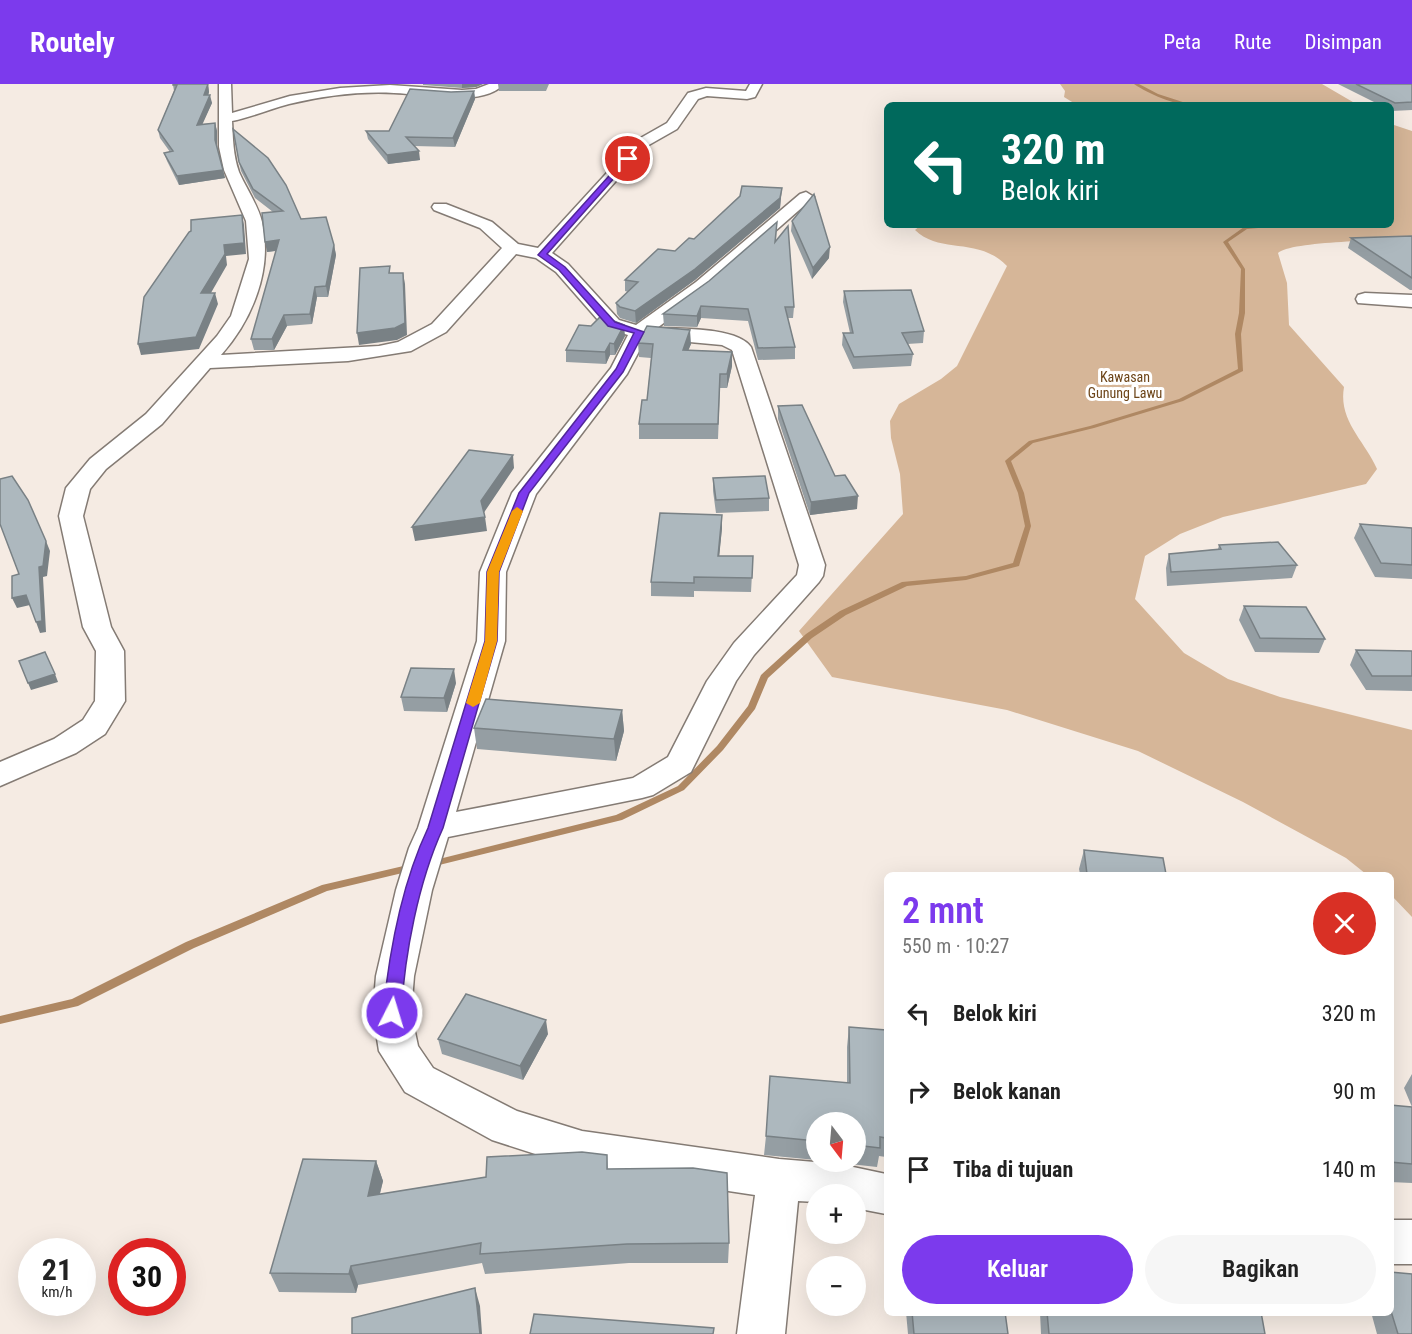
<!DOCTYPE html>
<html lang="id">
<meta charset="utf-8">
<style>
:root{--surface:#fff;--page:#f6f6f6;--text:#222;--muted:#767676;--accent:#7c3aed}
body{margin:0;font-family:"Roboto Condensed",sans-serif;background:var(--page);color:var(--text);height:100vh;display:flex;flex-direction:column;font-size:22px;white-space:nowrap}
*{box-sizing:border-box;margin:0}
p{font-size:20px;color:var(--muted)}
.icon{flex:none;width:33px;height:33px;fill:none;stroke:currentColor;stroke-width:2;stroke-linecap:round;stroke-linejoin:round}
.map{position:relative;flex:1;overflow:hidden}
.sheet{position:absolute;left:884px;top:788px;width:510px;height:444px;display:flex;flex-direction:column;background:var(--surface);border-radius:9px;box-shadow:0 6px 24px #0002}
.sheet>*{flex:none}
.top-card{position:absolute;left:884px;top:18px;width:510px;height:126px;border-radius:9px;box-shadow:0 6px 24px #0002;background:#00695c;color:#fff;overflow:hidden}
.needle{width:39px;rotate:164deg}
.tools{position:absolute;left:806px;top:1028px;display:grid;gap:12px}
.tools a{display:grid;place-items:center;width:60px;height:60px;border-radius:50%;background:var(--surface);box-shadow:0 6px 24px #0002;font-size:30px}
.speed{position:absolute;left:18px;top:1154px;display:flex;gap:12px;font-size:30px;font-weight:700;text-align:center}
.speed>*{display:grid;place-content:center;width:78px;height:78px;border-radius:50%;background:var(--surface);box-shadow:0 6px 24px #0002;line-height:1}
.speed small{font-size:15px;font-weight:400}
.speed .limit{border:9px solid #d22;background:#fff;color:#111}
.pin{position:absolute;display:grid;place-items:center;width:51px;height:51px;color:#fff;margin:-26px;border:3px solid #fff;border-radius:50%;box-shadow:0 2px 6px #0007}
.me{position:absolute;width:66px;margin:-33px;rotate:5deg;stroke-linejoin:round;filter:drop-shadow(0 0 4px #0008)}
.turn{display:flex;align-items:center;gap:21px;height:126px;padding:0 18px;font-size:27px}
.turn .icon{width:78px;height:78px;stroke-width:2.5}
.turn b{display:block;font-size:42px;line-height:51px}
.round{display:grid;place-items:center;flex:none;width:63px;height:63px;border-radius:32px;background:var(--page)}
.summary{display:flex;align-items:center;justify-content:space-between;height:102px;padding:0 18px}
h1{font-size:36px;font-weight:600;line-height:45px;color:var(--accent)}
.action{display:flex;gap:12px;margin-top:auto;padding:12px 18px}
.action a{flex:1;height:69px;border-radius:36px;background:var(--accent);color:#fff;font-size:24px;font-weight:600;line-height:69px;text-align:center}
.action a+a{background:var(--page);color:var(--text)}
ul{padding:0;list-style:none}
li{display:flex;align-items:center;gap:18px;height:78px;padding:0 18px}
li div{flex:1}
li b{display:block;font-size:22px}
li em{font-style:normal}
header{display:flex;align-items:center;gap:36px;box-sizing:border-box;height:84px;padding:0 30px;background:var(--accent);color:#fff}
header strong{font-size:28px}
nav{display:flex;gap:33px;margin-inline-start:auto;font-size:21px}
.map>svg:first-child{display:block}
.green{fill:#d6b698}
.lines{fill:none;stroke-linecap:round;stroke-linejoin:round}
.stream{fill:#af8863;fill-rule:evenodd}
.minor-casing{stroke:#847b74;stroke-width:3}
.minor{fill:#fff;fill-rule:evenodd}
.wall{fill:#959ea3}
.shaded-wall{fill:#798185}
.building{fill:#adb8be;stroke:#798185;stroke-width:1.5}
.route{fill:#7c3aed;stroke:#51269a;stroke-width:1.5}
.slow{fill:#f59e0b}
.labels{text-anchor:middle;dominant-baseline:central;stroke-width:6;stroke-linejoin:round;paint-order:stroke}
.far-park-label{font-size:14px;fill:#6d4519;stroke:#fff}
</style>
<header>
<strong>Routely</strong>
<nav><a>Peta</a><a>Rute</a><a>Disimpan</a></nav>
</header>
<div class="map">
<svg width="1412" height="1250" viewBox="0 0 1412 1250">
<rect width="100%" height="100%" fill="#f5ebe3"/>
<!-- green -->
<path class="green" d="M1060,0H1322L1358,21H1077L1064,13L1065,7Z
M1391,40L1412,47V155C1390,156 1290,157 1278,169L1287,199L1289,241L1344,303C1338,337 1365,357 1377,385L1366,400L1223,433L1180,450L1145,472L1135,515L1184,569L1228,595L1280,613L1412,646V833L1391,811L1390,790H1366L1346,774L1243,718L1138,667L1007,626L832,593L799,547L903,430L900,390L891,354L890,337L899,320L941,295L957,282L1007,182C978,152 941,171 915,146L921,141H1390Z"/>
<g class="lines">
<!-- stream -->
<path class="stream" d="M1134,0H1139L1158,10L1192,21C1174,21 1149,10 1134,0Z
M1266,141H1284L1282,142L1247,145L1228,158L1245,185V229L1241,250L1243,287L1183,317L1094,344L1033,359L1011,377L1024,409L1031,442L1019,482L966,496L907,502L846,531L812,554L768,594L755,625L723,666L684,706L622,736L431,783L428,782L426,780L428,778L431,777L616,731L678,702L717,662L748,622L761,591L806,550L840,527L902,498L966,492L1013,479L1025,442L1018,409L1005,377L1006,376L1029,357L1090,342L1179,315L1238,285L1235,250L1239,229L1241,185L1223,158L1244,143Z
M412,780L415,782L417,784L415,786L327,807L194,864L78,922L0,940V932L72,915L186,858L322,801Z"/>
<defs>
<path id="minor" d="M219,0H231L232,29L290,12L340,4L390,1L462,6L476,5L489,0H504C482,24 423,10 394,9C359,7 323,12 289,20C270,25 252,33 232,37C233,54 233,71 239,88C246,104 258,121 262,138C273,186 252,236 221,271L379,262L398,258L432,240L502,164L480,144L434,126L432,123L434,120H446L492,138L518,160L538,164L637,56L667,39L688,9L706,4L746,7L750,0H762L755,13L747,15L707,12L698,15L677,45L647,62L552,169L568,180L619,236L636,241L696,198L800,110L806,108L814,113L708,206L657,244C681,245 737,243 751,263L825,481L823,492L819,498L754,571L736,597L691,688L653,711L642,714L448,753L432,806L414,892L411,929L418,962L433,984L517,1027L582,1047L779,1075L839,1080L886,1090V1130L855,1124V1110H816V1118L798,1117L785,1250H737L755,1111L582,1085L492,1056L405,1008L379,967L373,929L376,892L396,806L409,764L418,744L477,557L480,488L512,409L611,284L628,251L605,244L556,188L536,174L516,170L446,248L411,267L348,277L210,284L162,340L106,385L90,405L83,432L111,543L124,567L125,617L105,650L76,669L0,702V678L54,655L83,636L95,617L96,567L83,543L59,432L66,404L90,375L146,330L217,252L231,232L249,175L246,137L224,86L219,63ZM646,254L722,261L732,266L799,481L797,491L734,559L707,597L668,673L633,694L456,728L505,557L506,488L536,410L627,290Z
M1365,209L1412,211V223L1358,219L1356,215L1358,211Z
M1390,1136H1412V1180H1390Z"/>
</defs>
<!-- minor casing -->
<use href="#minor" class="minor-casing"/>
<!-- minor -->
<use href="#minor" class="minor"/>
</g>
<!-- wall -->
<path class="wall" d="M208,0L209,8L208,11L212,19L202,40L215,39L217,47V62L225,94L179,101L167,77L164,69L170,68L160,54L158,46L174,7L173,1Z
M423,0H483L476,3L462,4L423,1Z
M498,0H549L546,7H499Z
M1338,0H1412V26L1392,27L1390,26V21H1380Z
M474,7L475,15L455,63L414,62L420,76L388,80L368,55L366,47H389L451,8Z
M239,78L301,135L334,161L336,171L328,213H317L312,240L287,242L274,266H254L251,255L276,167L267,168L273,128L255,114L241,87Z
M781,113L780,124L695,196L636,239L620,234L617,230L616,219L628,208L625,207V196L675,167L694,155Z
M792,137L829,174L812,195L791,147Z
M777,138L776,157L794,223L793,234H788L795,263V275L758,276L748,237L701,234L697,243L664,242L663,230L709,197Z
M1412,152V206H1410L1348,164L1351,154Z
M844,207L924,247L923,259L907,260L913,270L911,282L853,285L842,261L843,249H850L843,218Z
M591,242L625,252L615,271H610L606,280L566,278V266Z
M638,259L691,260L688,266L732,268V282L727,304H720L718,355H639V340L647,316L651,274L639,273Z
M778,322L835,392L857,425L810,431L778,335Z
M713,394L769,414V427L716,429L713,407Z
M722,431V444L719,472H753L751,508L694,507V513L651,512V498Z
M1360,440L1412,444V495L1375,493L1354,454Z
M1219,461L1297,481L1292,494L1167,502L1166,484L1169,470L1218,465Z
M1244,522L1325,555L1319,569L1255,568L1239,536Z
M1356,566L1412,567V607L1366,606L1350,581Z
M456,599L447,628L404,627L401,613Z
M622,626L624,647L616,677L477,665L474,644Z
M1084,766L1166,790H1080L1079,785Z
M849,943L886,946V1073L879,1072L877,1083L823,1077H855V1038H816V1076L764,1071L766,1052L847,999V963Z
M548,950L523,996L442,970L438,955Z
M1412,990V1099L1390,1098V1021L1412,1023L1404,1004Z
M607,1071L608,1085L729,1159L728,1179H629L485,1190L482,1179L358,1201L356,1209L279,1208L270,1189L376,1077L383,1097L380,1110L486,1093Z
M1390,1188L1412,1250H1377L1371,1228H1390Z
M906,1228H1005L1008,1250H908Z
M1040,1228H1261L1265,1250H1041Z"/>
<!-- shaded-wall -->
<path class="shaded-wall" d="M208,0L209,8L206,19L204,11Z
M462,0H483L476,3L462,4Z
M474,7L475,15L455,63L453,54Z
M210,11L212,19L199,48L197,41Z
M215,39L217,47V63L215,56Z
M419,67L420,76L388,80L387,71Z
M223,86L225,94L179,101L177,92Z
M782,104L780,124L695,196L636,239L635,227Z
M242,131L244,141L246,170L226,172L227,181L204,221L201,209L224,161Z
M279,156L281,166L267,168L265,158Z
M334,161L336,171L328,213L326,202Z
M830,163L829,174L812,195L813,184Z
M403,189L405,200L407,251L397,256L359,261L357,249Z
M315,203L317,213L312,240L310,230Z
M215,209L218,220L199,265L141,271L138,260Z
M701,222V234L697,243V232Z
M284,231L287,242L274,266L272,255Z
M624,241L625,252L615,271L614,260Z
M690,246L691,260L683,280V266Z
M610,259V271L606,280L605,268Z
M732,268V282L727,304V290Z
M513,371L514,384L483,430L481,417Z
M858,412L857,425L810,431L811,418Z
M722,431V444L718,485V472Z
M485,433L487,447L415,457L412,443Z
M46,457L50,467L47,492L43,493L46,548L40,549L36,538L39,483Z
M26,511L30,521L17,524L12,514Z
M454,585L456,599L447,628L444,614Z
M55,590L58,598L31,606L28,599Z
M622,626L624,647L616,677L614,655Z
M546,936L548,950L523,996L520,982Z
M376,1077L383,1097L374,1132L368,1112Z
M351,1182L358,1201L356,1209L349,1190Z
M475,1204L480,1222L482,1250H480Z"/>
<!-- building -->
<path class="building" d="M173,0H208L204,11H210L197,41L215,39V56L223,86L177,92L164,69L173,67L158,46L177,1H173Z
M1356,0H1412V18L1395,19Z
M410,5L451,8L474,7L453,54L406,53L419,67L387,71L366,47H389Z
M233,45L268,74L286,101L301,135L326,133L334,161L326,202L315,203L310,230L284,231L272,255H251L279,156L265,158L262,129L283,127L253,105L239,78Z
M742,102L782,104L780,114L695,185L635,227L620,223L616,219L638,198L625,196L658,165L675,167L689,154L694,155L740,112Z
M814,110L830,163L813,184L792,137Z
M242,131L244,159L224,161L225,170L201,209H215L196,253L138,260L144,213L189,148L191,147V136Z
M777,138L775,158L788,142L794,223H785L795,263L758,264L748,225L701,222L697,232L663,230L709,197Z
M1412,152V194L1351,154Z
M390,182L389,189H403L405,239L395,244L357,249L360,184Z
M911,206L924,247L902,249L913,270L854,273L843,249H853L844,207Z
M601,232L624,241L614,260L610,259L605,268L566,266L579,241L591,242Z
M647,242L690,246L683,266L732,268L727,290H720L718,340H639L642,316H647L653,260L638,259Z
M802,321L835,392L845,391L858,412L811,418L778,322Z
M469,366L513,371L481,417L485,433L412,443Z
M12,392L28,416L46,457L43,482L39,483L42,537L36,538L26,511L12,514V492L19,490L0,440V395Z
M765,392L769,414L716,416L713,394Z
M660,429L722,431L718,472H753L752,494L694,493V499L651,498Z
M1360,440L1412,444V481L1381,479Z
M1278,458L1297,481L1171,488L1169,470L1221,465L1219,461Z
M1244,522L1306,523L1325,555L1260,554Z
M1356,566L1412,567V592H1372Z
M45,568L55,590L28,599L19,577Z
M411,584L454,585L444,614L401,613Z
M486,615L622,626L614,655L474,644Z
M1084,766L1163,774L1166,790H1087Z
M466,910L546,936L520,982L438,955Z
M849,943L886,946V1054L880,1053V1064L855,1061V1038H816V1057L766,1052L770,992L850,999Z
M1390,1021L1412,1023V1080L1390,1078Z
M582,1068L607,1071V1085L693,1084L727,1089L729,1159L627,1160L480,1170L481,1159L351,1182L349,1190L270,1189L303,1075L376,1077L368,1112L486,1093L487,1073Z
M1390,1188L1412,1190V1250H1398L1390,1224Z
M475,1204L480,1250H352V1234Z
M912,1228H1005L1008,1250H914Z
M1047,1228H1261L1265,1250H1049Z
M534,1230L714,1244L713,1250H530Z"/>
<!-- route -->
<path class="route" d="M625,74L631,75L547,170L565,183L615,238L644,248L623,288L529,409L499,488L497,557L443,744C418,799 405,869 401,929L398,935L392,937L386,935L383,929C389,869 402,799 428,744L485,557L487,488L519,409L616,285L634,249L608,242L559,186L538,171Z"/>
<!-- slow -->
<path class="slow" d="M517,423L523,427L499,488L497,557L480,619L473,623L466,619L485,557L487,488L512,427Z"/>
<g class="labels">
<!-- far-park labels -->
<g class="far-park-label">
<text x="1125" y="293">Kawasan<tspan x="1125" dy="16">Gunung Lawu</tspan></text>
</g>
</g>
</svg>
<div class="tools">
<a><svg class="needle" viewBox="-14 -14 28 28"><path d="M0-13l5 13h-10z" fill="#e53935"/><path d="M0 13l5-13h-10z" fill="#767676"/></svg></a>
<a>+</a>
<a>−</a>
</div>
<div class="speed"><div>21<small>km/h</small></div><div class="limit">30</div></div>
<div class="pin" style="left:628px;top:75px;background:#d93025"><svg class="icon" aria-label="arrive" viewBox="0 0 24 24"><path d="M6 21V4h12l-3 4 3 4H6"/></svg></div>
<svg class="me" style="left:392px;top:929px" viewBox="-20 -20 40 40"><circle r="17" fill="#7c3aed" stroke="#fff" stroke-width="3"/><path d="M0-11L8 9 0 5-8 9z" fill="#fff"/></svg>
<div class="top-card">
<div class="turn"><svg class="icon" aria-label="left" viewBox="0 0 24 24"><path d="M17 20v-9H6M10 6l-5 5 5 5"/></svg><div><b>320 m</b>Belok kiri</div></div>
</div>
<section class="sheet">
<div class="summary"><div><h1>2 mnt</h1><p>550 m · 10:27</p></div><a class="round" style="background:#d93025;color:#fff"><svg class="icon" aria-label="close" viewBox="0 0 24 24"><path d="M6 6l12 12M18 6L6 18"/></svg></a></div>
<ul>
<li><svg class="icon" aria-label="left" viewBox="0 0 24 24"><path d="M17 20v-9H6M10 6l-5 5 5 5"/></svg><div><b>Belok kiri</b></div><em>320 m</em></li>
<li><svg class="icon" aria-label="right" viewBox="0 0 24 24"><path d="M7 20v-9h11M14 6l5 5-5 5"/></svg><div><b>Belok kanan</b></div><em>90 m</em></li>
<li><svg class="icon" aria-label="arrive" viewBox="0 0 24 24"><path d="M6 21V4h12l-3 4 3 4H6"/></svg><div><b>Tiba di tujuan</b></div><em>140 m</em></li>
</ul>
<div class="action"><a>Keluar</a><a>Bagikan</a></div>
</section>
</div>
